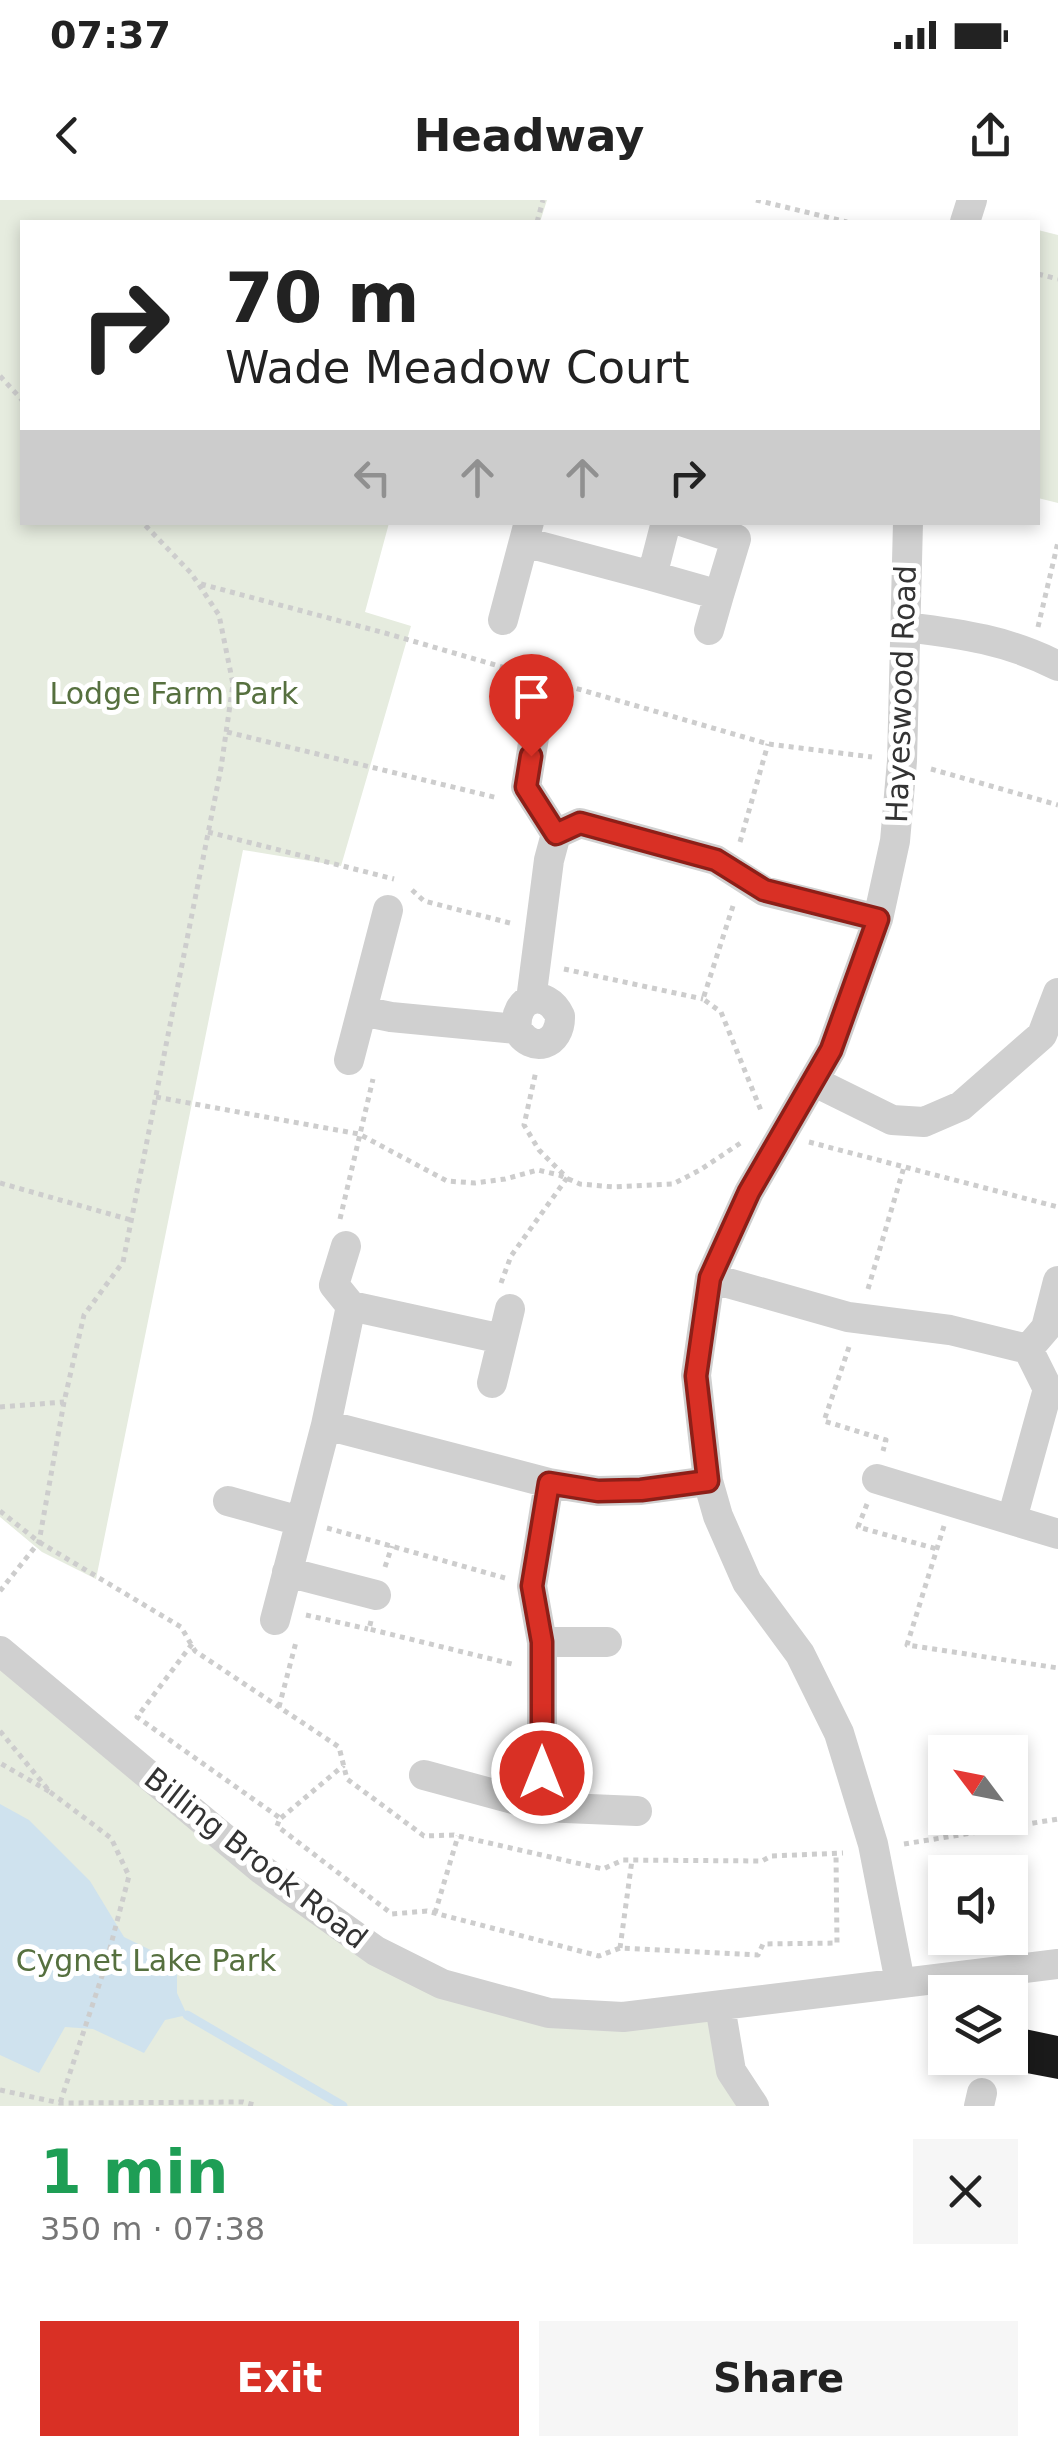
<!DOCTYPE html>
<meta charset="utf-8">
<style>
:root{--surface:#fff;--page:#f6f6f6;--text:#222;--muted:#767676;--accent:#d93025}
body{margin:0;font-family:"DejaVu Sans",sans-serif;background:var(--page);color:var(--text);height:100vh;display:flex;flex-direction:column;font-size:38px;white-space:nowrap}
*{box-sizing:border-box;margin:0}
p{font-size:32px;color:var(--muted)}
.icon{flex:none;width:55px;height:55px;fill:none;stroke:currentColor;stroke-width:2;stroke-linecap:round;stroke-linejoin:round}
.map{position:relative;height:1906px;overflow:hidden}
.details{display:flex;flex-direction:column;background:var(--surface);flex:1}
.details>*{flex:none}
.banner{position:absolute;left:20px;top:20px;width:1020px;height:305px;border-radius:0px;box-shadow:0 5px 15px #0003;background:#fff;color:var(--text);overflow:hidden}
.needle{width:65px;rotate:302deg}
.controls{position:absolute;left:928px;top:1535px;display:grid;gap:20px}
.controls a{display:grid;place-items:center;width:100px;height:100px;border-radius:0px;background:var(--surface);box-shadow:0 5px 15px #0003;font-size:50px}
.pin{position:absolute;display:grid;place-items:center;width:85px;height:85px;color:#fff;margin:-102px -42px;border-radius:50% 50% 50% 0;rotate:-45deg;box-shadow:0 0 10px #0007}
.pin .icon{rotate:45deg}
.me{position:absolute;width:110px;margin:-55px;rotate:0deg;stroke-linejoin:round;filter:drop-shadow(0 0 8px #0008)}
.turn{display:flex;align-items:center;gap:35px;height:210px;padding:0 40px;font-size:45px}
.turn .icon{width:130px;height:130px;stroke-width:2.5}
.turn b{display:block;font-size:70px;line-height:85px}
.lanes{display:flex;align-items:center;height:95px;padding:0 40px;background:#0003;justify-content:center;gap:50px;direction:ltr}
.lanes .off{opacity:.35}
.round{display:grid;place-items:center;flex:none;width:105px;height:105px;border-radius:0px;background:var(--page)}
.summary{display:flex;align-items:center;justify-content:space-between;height:170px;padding:0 40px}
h1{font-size:60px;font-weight:600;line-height:75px;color:#1e9e55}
.cta{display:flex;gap:20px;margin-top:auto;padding:20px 40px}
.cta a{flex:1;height:115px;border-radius:0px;background:var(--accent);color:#fff;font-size:40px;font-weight:600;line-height:115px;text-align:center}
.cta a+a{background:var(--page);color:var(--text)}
.status{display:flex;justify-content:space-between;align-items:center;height:70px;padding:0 50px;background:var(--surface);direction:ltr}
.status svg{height:28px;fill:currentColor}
header{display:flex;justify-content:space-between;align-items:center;height:130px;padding:0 40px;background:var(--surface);font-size:45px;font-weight:600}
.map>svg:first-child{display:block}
.green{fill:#e6ecdf}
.water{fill:#cfe2ee}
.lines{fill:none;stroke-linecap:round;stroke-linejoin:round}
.stream{stroke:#cfe2ee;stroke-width:9}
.building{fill:#1a1a1a}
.path{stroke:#cdcdcd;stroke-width:5;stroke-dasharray:5 5;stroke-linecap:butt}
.minor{stroke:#d0d0d0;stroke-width:30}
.route-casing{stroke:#8d1f18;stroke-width:25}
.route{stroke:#d93025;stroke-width:18}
.labels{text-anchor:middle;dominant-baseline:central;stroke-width:10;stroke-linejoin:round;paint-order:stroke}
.park-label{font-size:30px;fill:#56703f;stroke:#fff}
.street-label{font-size:30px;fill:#333;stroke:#fff}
</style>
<div class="status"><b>07:37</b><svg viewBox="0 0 49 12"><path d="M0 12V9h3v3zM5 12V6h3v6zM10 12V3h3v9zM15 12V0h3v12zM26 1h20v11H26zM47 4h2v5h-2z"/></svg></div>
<header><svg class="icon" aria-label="back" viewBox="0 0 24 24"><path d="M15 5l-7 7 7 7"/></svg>Headway<svg class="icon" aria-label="share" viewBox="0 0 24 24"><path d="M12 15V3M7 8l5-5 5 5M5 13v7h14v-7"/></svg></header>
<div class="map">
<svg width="1058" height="1906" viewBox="0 0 1058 1906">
<rect width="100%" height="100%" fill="#fff"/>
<!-- green -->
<path class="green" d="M0,0H547L540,22H22V322L389,323L365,412L411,426L341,666L243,650L96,1379L42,1352L0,1317Z
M1038,30L1058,35V303L1038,298Z
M0,1451L376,1751L549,1813L720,1806L754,1906H0Z"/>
<!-- water -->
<path class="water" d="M0,1604L29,1620L90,1681L124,1737L177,1763V1793L187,1815L165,1820L144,1853L93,1829L65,1827L39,1873L0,1855Z"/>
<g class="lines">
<!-- stream -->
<path class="stream" d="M187,1815L343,1906"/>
</g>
<!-- building -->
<path class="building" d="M1025,1829L1058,1836V1879L1016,1871Z"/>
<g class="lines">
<!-- path -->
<path class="path" d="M756,0L847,22
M537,22L543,0
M1038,74L1058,79
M0,176L22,200
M201,384L385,433L768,544L872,557
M1038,427L1058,342
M227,532L498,598
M931,569L1058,605
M208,632L394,679
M740,642L768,544
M412,690L424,701L514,724
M733,706L703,799L721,812L762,913
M564,769L703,799
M156,897L359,934L447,981L475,983L505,979L538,970L559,975L580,984L614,987L673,984L700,970L742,942
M809,942L1058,1007
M0,983L131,1020
M340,1019L373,879
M501,1083L511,1056L567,978L539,950L524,925L536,871
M868,1089L904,967
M849,1147L824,1221L886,1240L883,1251
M0,1207L64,1202
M867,1304L858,1327L937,1349
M0,1311L39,1342L181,1427L195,1451L339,1547L347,1579L424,1636L454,1635L603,1669L623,1660L762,1661L771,1656L843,1653
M944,1326L907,1445L1058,1468
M327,1328L505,1378
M385,1367L392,1346
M0,1391L39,1342L64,1202L84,1115L123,1062L221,568L233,484L219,415L191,373L142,322
M306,1415L368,1429
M371,1421L369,1429L516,1465
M192,1444L137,1517L280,1618L277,1626L392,1714L427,1711L599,1756L620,1748L758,1755L763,1744L837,1743L836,1655
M279,1507L296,1442
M0,1531L50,1592L0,1563
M50,1592L111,1638L129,1676L105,1767L60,1903
M281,1618L344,1565
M904,1644L1058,1619
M435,1713L458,1636
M620,1748L632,1660
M0,1890L60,1903L243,1902L258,1906"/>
<!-- minor -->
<path class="minor" d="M965,22L972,0
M524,342L652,376L666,322
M652,376L719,395L736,339L684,322
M503,420L529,322
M907,427C961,434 1008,440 1058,466
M709,430L719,395
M536,525L526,587L556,634
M531,800L549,660L556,634L580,623L716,660L764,691L878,719
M362,811L391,817L517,829C532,855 561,845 560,816C546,786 513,797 517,829
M349,860L388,710
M813,881L892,920L924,922L961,906L1042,835L1058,793
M710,1078L848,1117L950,1130L1028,1149L1048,1189L1012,1319
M351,1106L502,1139
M1028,1149L1046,1128L1058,1081
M492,1183L510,1109
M326,1225L549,1283L598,1291L641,1290L708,1281
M877,1279L1058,1334
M228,1301L300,1321
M287,1372L376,1395
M275,1420L326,1225L351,1106L334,1085L346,1046
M542,1442H607
M0,1451L261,1669L376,1751L442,1784L549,1813L623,1817L1058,1764
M424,1575L542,1607L637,1611
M542,1607V1442L532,1386L549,1283
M900,1782L873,1644L839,1533L800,1454L747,1382L718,1316L708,1281L696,1175L710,1078L749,992L831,850L878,719L895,641L902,561L908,322
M720,1806L731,1871L754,1906
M979,1906L982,1893"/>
</g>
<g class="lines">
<defs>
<path id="route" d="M531,556L526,587L556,634L580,623L716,660L764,690L878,719L831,850L749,992L710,1078L696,1176L708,1281L641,1290L598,1291L549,1283L532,1386L542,1442V1573"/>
</defs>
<!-- route casing -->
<use href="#route" class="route-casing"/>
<!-- route -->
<use href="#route" class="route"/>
</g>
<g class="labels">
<!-- park labels -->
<g class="park-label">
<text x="174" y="493">Lodge Farm Park</text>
<text x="146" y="1760">Cygnet Lake Park</text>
</g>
<!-- street labels -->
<g class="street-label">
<text transform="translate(901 494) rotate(-88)">Hayeswood Road</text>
<text transform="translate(256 1658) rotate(38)">Billing Brook Road</text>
</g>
</g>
</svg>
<div class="controls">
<a><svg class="needle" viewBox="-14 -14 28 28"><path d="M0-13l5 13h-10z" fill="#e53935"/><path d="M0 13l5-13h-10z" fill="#767676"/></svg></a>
<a><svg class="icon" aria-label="sound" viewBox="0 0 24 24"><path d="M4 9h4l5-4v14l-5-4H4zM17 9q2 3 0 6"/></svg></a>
<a><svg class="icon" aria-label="layers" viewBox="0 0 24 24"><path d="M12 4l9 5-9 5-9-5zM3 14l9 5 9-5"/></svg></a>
</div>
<div class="pin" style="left:531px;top:556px;background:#d93025"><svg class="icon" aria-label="arrive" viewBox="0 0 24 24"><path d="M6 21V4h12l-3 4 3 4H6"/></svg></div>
<svg class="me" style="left:542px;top:1573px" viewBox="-20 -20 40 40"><circle r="17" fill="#d93025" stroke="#fff" stroke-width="3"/><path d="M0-11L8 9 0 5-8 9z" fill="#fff"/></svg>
<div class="banner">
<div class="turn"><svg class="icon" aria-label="right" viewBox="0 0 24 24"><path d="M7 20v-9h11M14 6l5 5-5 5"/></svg><div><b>70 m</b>Wade Meadow Court</div></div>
<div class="lanes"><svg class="icon off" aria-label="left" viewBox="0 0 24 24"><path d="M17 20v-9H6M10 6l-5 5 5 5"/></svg><svg class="icon off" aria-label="ahead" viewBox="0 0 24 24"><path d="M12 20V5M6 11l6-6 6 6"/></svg><svg class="icon off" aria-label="ahead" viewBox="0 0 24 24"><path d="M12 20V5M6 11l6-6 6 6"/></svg><svg class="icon" aria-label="right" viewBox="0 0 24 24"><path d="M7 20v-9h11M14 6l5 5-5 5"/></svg></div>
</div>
</div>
<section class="details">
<div class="summary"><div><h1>1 min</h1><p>350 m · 07:38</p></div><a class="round"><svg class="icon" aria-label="close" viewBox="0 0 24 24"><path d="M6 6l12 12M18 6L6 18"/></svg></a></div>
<div class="cta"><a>Exit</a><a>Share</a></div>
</section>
